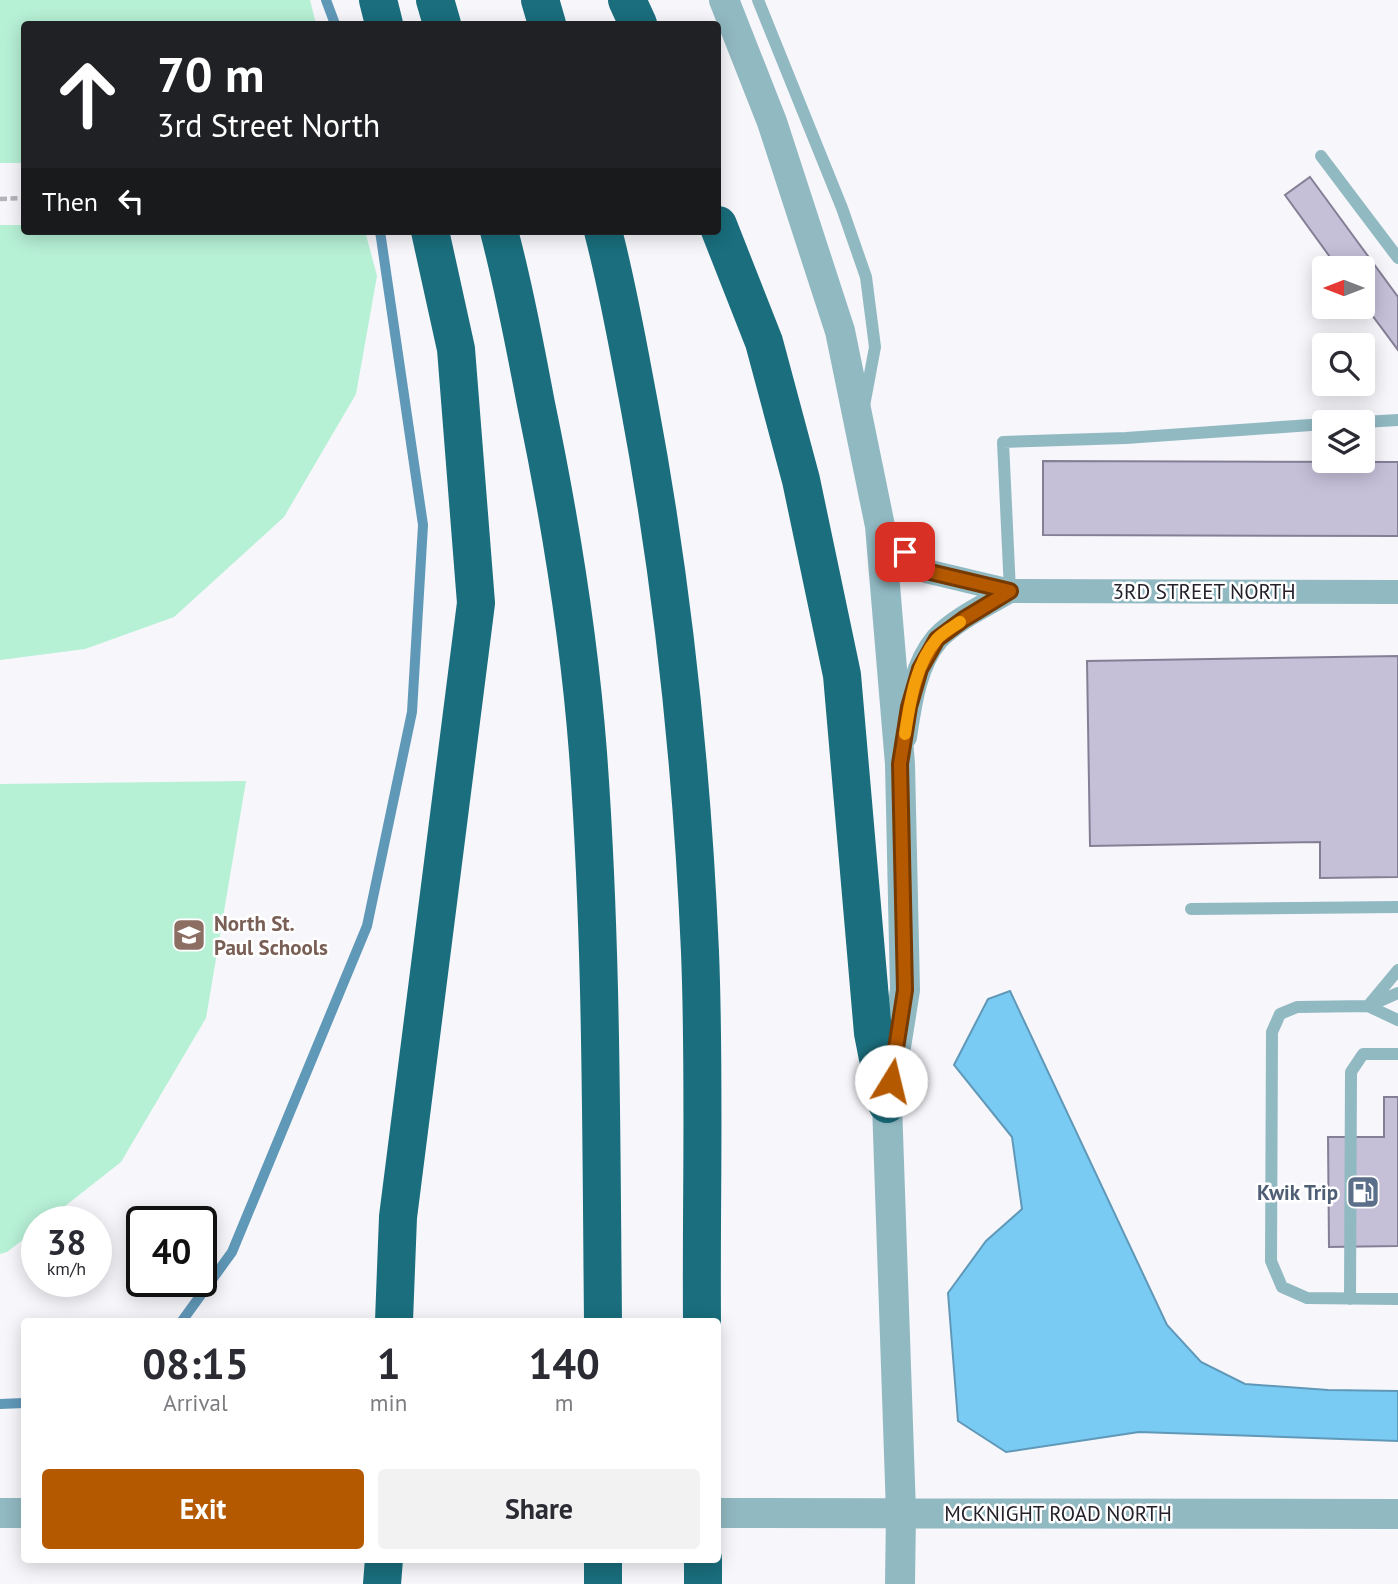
<!DOCTYPE html>
<style>
:root{--surface:#fff;--page:#f2f2f3;--text:#2b2b33;--muted:#7c7c81;--accent:#b55900}
body{margin:0;font-family:"PT Sans",sans-serif;background:var(--page);color:var(--text);height:100vh;display:flex;flex-direction:column;font-size:26px;white-space:nowrap}
*{box-sizing:border-box;margin:0}
p{font-size:23px;color:var(--muted)}
.icon{flex:none;width:38px;height:38px;fill:none;stroke:currentColor;stroke-width:2;stroke-linecap:round;stroke-linejoin:round}
.map{position:relative;flex:1;overflow:hidden}
.panel{position:absolute;left:21px;top:1318px;width:700px;height:245px;display:flex;flex-direction:column;background:var(--surface);border-radius:7px;box-shadow:0 4px 18px #0003}
.panel>*{flex:none}
.top-card{position:absolute;left:21px;top:21px;width:700px;height:214px;border-radius:7px;box-shadow:0 4px 18px #0003;background:#202124;color:#fff;overflow:hidden}
.needle{width:46px;rotate:270deg}
.tools{position:absolute;left:1312px;top:256px;display:grid;gap:14px}
.tools a{display:grid;place-items:center;width:63px;height:63px;border-radius:7px;background:var(--surface);box-shadow:0 4px 18px #0003;font-size:35px}
.speed{position:absolute;left:21px;top:1206px;display:flex;gap:14px;font-size:35px;font-weight:700;text-align:center}
.speed>*{display:grid;place-content:center;width:91px;height:91px;border-radius:50%;background:var(--surface);box-shadow:0 4px 18px #0003;line-height:1}
.speed small{font-size:18px;font-weight:400}
.speed .limit{border:4px solid #111;border-radius:10px;background:#fff;color:#111}
.pin{position:absolute;display:grid;place-items:center;width:60px;height:60px;color:#fff;margin:-30px;border-radius:14px;box-shadow:0 4px 10px #0006}
.me{position:absolute;width:77px;margin:-38px;rotate:9deg;stroke-linejoin:round;filter:drop-shadow(0 0 5px #0008)}
.turn{display:flex;align-items:center;gap:24px;height:147px;padding:0 21px;font-size:32px}
.turn .icon{width:91px;height:91px;stroke-width:2.5}
.turn b{display:block;font-size:49px;line-height:60px}
.then{display:flex;align-items:center;height:66px;padding:0 21px;background:#0003;gap:14px;font-size:26px}
.eta{display:flex;justify-content:space-evenly;align-items:center;height:119px;text-align:center}
.eta b{font-size:42px;font-weight:800;line-height:49px}
.primary-button{display:flex;gap:14px;margin-top:auto;padding:14px 21px}
.primary-button a{flex:1;height:80px;border-radius:7px;background:var(--accent);color:#fff;font-size:28px;font-weight:800;line-height:80px;text-align:center}
.primary-button a+a{background:var(--page);color:var(--text)}
.map>svg:first-child{display:block}
.green{fill:#b6f0d5}
.water{fill:#79cbf4;stroke:#6098b8;stroke-width:2}
.lines{fill:none;stroke-linecap:round;stroke-linejoin:round}
.stream{stroke:#6098b8;stroke-width:10}
.building{fill:#c5bfd8;stroke:#857f96;stroke-width:2}
.path{stroke:#b5b3ba;stroke-width:4.5;stroke-dasharray:7 3.5;stroke-linecap:butt}
.service{stroke:#91b9c2;stroke-width:12}
.minor{stroke:#91b9c2;stroke-width:24}
.tertiary{stroke:#91b9c2;stroke-width:30}
.motorway{stroke:#1a6e7d;stroke-width:38}
.route-casing{stroke:#763a00;stroke-width:18}
.route{stroke:#b55900;stroke-width:12}
.slow{stroke:#f59e0b;stroke-width:12}
.labels{text-anchor:middle;dominant-baseline:central;stroke-width:5;stroke-linejoin:round;paint-order:stroke}
.street-label{font-size:21px;fill:#24212b;stroke:#fff}
.education-label{font-size:21px;font-weight:bold;fill:#785e54;stroke:#fff;text-anchor:start}
.service-label{font-size:21px;font-weight:bold;fill:#4e5e75;stroke:#fff;text-anchor:end}
</style>
<div class="map">
<svg width="1398" height="1584" viewBox="0 0 1398 1584">
<rect width="100%" height="100%" fill="#f7f6fb"/>
<!-- green -->
<path class="green" d="M0,0H310L316,24H24V163H0Z
M0,225H24V231H365L377,276L356,394L284,517L174,617L85,649L0,660Z
M246,781L206,1018L121,1162L46,1221L37,1222V1229L7,1252L0,1254V784Z"/>
<!-- water -->
<path class="water" d="M1010,991L1167,1325L1201,1362L1245,1384L1328,1390L1398,1391V1441L1139,1432L1006,1452L958,1421L948,1293L986,1241L1022,1209L1012,1137L954,1065L988,999Z"/>
<g class="lines">
<!-- stream -->
<path class="stream" d="M326,0L335,24
M182,1321L232,1252L367,926L412,712L423,525L380,231
M0,1404L24,1403"/>
</g>
<!-- building -->
<path class="building" d="M1310,177L1398,297V350L1363,303V268H1338L1285,195Z
M1043,461L1398,462V536L1043,535Z
M1398,656V877L1320,878V842L1090,846L1087,661Z
M1384,1097H1398V1246L1329,1247L1328,1137H1384Z"/>
<g class="lines">
<!-- path -->
<path class="path" d="M0,199L24,198"/>
<!-- service -->
<path class="service" d="M758,0L842,208L866,277L875,347L864,406
M1321,156L1398,258
M1363,422L1398,420
M1010,591L1003,442L1126,438L1325,424
M1191,909L1398,907
M1373,1004L1398,993
M1368,1006L1398,970
M1398,1020L1368,1006L1297,1007L1280,1014L1272,1032L1271,1261L1282,1287L1307,1298L1398,1299
M1350,1299L1351,1072L1363,1054H1398"/>
<!-- minor -->
<path class="minor" d="M880,526L926,571L1010,591L1398,592
M905,737C910,704 915,665 937,639C954,620 988,604 1010,591"/>
<!-- tertiary -->
<path class="tertiary" d="M724,0L772,122L840,331L880,526L900,764L905,990L887,1104L901,1512L900,1584
M0,1513H24
M718,1513L1398,1514"/>
<!-- motorway -->
<path class="motorway" d="M378,0L384,24
M435,0L442,24
M540,0L547,24
M627,0L638,24
M718,225L764,342L801,480L842,675L873,1033L887,1104
M499,231C514,288 525,346 536,404C560,519 579,635 588,753C602,942 601,1132 603,1321
M603,231C618,288 628,346 639,404C673,585 692,768 700,952C705,1075 701,1198 702,1321
M394,1321L398,1217L476,603L456,349L430,231
M703,1559V1584
M382,1584L384,1559
M603,1584V1559"/>
</g>
<g class="lines">
<defs>
<path id="route" d="M891,1081L905,990L900,764L909,707L920,669L937,639L964,619L1010,591L926,571L905,552"/>
</defs>
<!-- route casing -->
<use href="#route" class="route-casing"/>
<!-- route -->
<use href="#route" class="route"/>
<!-- slow -->
<path class="slow" d="M905,734C910,703 915,664 937,639C943,632 953,627 960,622"/>
</g>
<!-- icons -->
<defs>
<symbol id="school-square" viewBox="-11 -11 22 22"><rect x="-9" y="-9" width="18" height="18" rx="4" fill="#8d6e63" stroke="#fff"/><path d="M0-5L7-2L0 1L-7-2ZM-4 1L0 2.5L4 1V4Q0 6-4 4Z" fill="#fff"/></symbol>
<symbol id="fuel-square" viewBox="-11 -11 22 22"><rect x="-9" y="-9" width="18" height="18" rx="4" fill="#5c6f8a" stroke="#fff"/><path d="M-5.5-6h7V0h2V4h1.3V-2.5L3-4.5l.8-.8L6-3V5H2.5V1h-1V6h-7ZM-4.2-4.7v3.2H.2V-4.7Z" fill="#fff"/></symbol>
</defs>
<g fill-rule="evenodd">
<use href="#school-square" x="170" y="916" width="38" height="38"/>
<use href="#fuel-square" x="1344" y="1173" width="38" height="38"/>
</g>
<g class="labels">
<!-- street labels -->
<g class="street-label">
<text x="1204" y="591">3RD STREET NORTH</text>
<text x="1058" y="1513">MCKNIGHT ROAD NORTH</text>
</g>
<!-- education labels -->
<g class="education-label">
<text x="214" y="923">North St.<tspan x="214" dy="24">Paul Schools</tspan></text>
</g>
<!-- service labels -->
<g class="service-label">
<text x="1338" y="1192">Kwik Trip</text>
</g>
</g>
</svg>
<div class="tools">
<a><svg class="needle" viewBox="-14 -14 28 28"><path d="M0-13l5 13h-10z" fill="#e53935"/><path d="M0 13l5-13h-10z" fill="#7c7c81"/></svg></a>
<a><svg class="icon" aria-label="search" viewBox="0 0 24 24"><circle cx="10" cy="10" r="6"/><path d="M15 15l6 6"/></svg></a>
<a><svg class="icon" aria-label="layers" viewBox="0 0 24 24"><path d="M12 4l9 5-9 5-9-5zM3 14l9 5 9-5"/></svg></a>
</div>
<div class="speed"><div>38<small>km/h</small></div><div class="limit">40</div></div>
<div class="pin" style="left:905px;top:552px;background:#d93025"><svg class="icon" aria-label="arrive" viewBox="0 0 24 24"><path d="M6 21V4h12l-3 4 3 4H6"/></svg></div>
<svg class="me" style="left:891px;top:1081px" viewBox="-20 -20 40 40"><circle r="19" fill="#fff"/><path d="M0-13L10 11 0 6-10 11z" fill="#b55900"/></svg>
<div class="top-card">
<div class="turn"><svg class="icon" aria-label="ahead" viewBox="0 0 24 24"><path d="M12 20V5M6 11l6-6 6 6"/></svg><div><b>70 m</b>3rd Street North</div></div>
<div class="then">Then<svg class="icon" aria-label="left" viewBox="0 0 24 24"><path d="M17 20v-9H6M10 6l-5 5 5 5"/></svg></div>
</div>
<section class="panel">
<div class="eta">
<div><b>08:15</b><p>Arrival</p></div>
<div><b>1</b><p>min</p></div>
<div><b>140</b><p>m</p></div>
</div>
<div class="primary-button"><a>Exit</a><a>Share</a></div>
</section>
</div>
